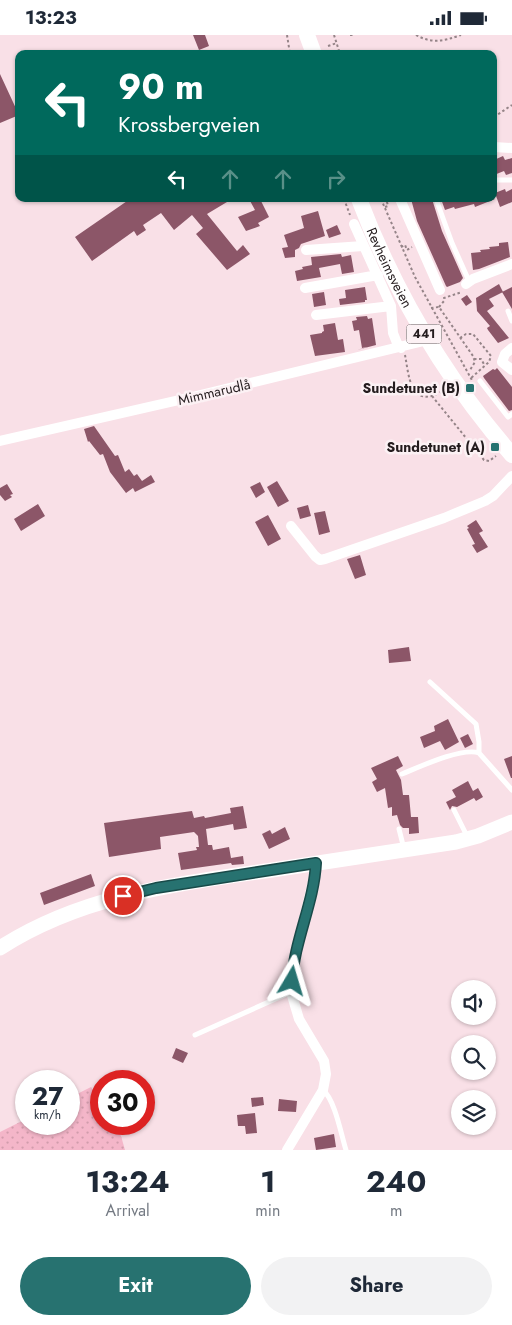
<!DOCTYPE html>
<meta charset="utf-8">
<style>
:root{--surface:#fff;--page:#f2f2f3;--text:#1f2937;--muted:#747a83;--accent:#277270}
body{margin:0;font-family:Jost,sans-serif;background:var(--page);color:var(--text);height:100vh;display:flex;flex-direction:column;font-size:19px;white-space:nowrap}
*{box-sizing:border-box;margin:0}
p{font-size:16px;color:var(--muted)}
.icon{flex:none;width:28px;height:28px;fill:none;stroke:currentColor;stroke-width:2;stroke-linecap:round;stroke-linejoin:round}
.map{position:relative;height:1115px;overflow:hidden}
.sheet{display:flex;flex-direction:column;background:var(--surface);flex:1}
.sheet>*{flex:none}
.top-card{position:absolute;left:15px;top:15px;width:482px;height:152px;border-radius:10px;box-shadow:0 1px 4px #0004;background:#00695c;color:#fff;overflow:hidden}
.controls{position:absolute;left:451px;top:945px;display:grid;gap:10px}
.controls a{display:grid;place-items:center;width:45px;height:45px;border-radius:50%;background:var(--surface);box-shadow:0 1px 4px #0004;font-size:25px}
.speed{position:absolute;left:15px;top:1035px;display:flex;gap:10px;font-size:25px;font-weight:700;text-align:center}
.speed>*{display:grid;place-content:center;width:65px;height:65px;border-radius:50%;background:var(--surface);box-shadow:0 1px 4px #0004;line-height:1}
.speed small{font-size:12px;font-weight:400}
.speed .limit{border:8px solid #d22;background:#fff;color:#111}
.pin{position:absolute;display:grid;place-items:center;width:42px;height:42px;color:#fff;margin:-21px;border:2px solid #fff;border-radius:50%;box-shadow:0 1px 5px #0007}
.me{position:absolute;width:55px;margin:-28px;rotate:7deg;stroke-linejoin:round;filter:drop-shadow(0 0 4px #0008)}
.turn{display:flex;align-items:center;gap:18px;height:105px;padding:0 20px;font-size:22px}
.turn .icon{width:65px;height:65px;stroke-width:2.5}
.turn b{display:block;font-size:35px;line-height:42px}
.lanes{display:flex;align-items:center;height:48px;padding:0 20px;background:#0003;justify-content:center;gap:25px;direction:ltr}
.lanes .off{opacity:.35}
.eta{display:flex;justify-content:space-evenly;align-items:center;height:85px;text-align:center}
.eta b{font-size:30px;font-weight:700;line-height:35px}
.cta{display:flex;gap:10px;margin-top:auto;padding:10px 20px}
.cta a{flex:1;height:58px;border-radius:30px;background:var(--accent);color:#fff;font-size:20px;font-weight:700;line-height:58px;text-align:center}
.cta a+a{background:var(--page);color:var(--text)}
.status{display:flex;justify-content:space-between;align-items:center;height:35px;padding:0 25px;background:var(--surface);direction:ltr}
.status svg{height:14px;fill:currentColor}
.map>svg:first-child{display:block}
.grass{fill:url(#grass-dots)}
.building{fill:#8c5668}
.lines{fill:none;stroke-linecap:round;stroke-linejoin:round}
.path{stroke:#958488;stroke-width:2;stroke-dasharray:2.5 2.5;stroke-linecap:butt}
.lane{stroke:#fff;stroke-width:5}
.street{stroke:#fff;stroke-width:10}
.secondary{stroke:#fff;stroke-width:15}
.primary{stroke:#fff;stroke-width:16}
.route-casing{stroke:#194a49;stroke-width:12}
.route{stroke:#277270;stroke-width:9}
.poi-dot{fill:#277270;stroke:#fcf1f4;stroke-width:2}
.labels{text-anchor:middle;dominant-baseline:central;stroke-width:5;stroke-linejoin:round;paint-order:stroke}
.shield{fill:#fcf1f4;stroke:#655c5e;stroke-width:1}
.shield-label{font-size:12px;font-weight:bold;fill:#241c1e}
.street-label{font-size:14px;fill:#241c1e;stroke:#fcf1f4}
.poi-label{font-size:14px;font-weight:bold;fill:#241c1e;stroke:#fcf1f4;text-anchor:end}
</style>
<div class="status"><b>13:23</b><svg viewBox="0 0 49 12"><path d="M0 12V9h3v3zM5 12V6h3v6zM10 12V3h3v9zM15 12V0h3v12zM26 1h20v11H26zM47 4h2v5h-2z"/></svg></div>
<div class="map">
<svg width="512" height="1115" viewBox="0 0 512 1115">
<defs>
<pattern id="grass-dots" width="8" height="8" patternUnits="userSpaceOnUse" patternTransform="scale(1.25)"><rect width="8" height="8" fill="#f4b6c9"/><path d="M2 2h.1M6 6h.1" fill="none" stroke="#d19cac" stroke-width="1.8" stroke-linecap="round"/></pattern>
</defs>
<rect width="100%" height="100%" fill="#f9e0e7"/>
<!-- grass -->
<path class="grass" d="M91,1052L101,1070V1089H113L121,1101L125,1115H0V1097L26,1084V1089H69V1063Z"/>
<!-- building -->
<path class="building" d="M193,0H205L209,11L199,15Z
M0,39L19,80L0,88Z
M503,121L505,125L512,123V138L506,140L504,136L494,140V125Z
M505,154L506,157L512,154V167L500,172L495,158Z
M130,164H232L207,179L237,216L243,210L250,219L227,235L196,199L203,193L192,180L174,195L161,178L143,190L146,195L137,201L134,196L92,226L75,202Z
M249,164H260L269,182L258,188L260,191L246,196L238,182L255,175Z
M411,164H432L442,196L463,243L460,247L447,252L446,251L417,186Z
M441,164H495L475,172L474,169L455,174L454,172L445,175Z
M318,176L325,201L301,209L299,213L295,215V222L285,223L282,213L288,212L284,200L304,193L301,181Z
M337,190L341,199L329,203L326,195Z
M508,207L510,222L479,234L473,235L471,218L481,217L480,215L490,214L489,212L499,211V208Z
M341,219L342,222L351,220L354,237L342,239L340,229L319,233L321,242L297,246L295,236L303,234L302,232L312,230L311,222Z
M499,249L503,257L489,264L494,271L487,276L509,303L498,308L488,295L487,293L490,291L477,276L476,263Z
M365,252L367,265H365V267L340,270L339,264L346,263L345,255Z
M512,252V274L502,257Z
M324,257L326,270L314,272L312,259Z
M467,260L472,267L466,271L461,264Z
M367,281L368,284L372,283L376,310L357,315L367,312L362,313L359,295L354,296L352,286L357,285L356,282Z
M335,288L338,305L343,304L345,317L315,321L310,300L322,298V297L324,296L323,290Z
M497,333L512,352V375L509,376L484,343L483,341L493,334L495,335Z
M94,391L115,421L118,420L125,437L129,434L134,441L137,439L142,446L151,440L155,447L135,457L133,453L126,458L110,437L103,419L100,420L89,406L88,407L84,394Z
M277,446L289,466L278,472L267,452Z
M260,447L265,457L256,463L250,452Z
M7,449L13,459L10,460L12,462L5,466L0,460V453Z
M38,469L45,481L21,496L14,484Z
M308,470L311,481L300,484L297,473Z
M325,476L330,497L319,500L314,478Z
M268,480L281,504L268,511L255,487Z
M476,485L483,496L479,498L488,512L477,518L472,510L475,509L467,494L469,493L467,491Z
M360,520L366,540L355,544L347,524Z
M409,612L411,626L389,628L388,615Z
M448,684L459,707L445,715L440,706L424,713L420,702L435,696L434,691Z
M468,699L473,709L465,713L460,703Z
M398,721L403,731L396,735L401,745L403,760H409L411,782H418L419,798L409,799V793H403L400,790L397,780L392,781V772L388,773L385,753L377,757L372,747L377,744L371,733Z
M512,721V743H511L504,724Z
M468,746L473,756L478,753L483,762L476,766L474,763L457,772L452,771L450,775L446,767L456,762L452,755Z
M243,771L247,793L234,795L233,789L206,794L208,810H212L213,815L229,812L231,823L243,821L244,829L232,830L231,828L181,835L178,818L197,815L196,812H199L198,801L194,797L160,802L161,814L109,822L104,788L192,776L194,783L204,781L205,783L231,778L230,773Z
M285,792L290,804L269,814L262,799L270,795L272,799Z
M91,839L95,851L44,870L40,858Z
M176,1013L188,1018L183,1028L172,1023Z
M263,1062L264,1070L252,1072L251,1063Z
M279,1064L297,1066L296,1077L278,1076Z
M255,1078L257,1098L246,1099L245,1091H238L237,1080Z
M334,1099L336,1112L316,1115L314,1103Z"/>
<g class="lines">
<!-- path -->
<path class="path" d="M287,0L290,19
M334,0L340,19
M350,0H353
M416,0C432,9 444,6 461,0
M328,11L337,8
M494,82L512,70
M344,164L350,180
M381,164L415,242L473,347
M385,172L388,171L387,167L392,165
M401,212L405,210L407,215L412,212
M439,272L444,266V263L462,257
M431,273L439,272L473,321L475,327L470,335
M460,303L466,299H473L491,321L489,327L471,343
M405,320C409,341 410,374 441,357
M474,324H481L485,331
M432,361L484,425L489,426L496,421
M468,408L483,406"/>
<!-- lane -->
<path class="lane" d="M494,145H512
M436,164L452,208L469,246
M508,276L512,286
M480,346L508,382L512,379
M430,647L476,689L479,707V718
M402,739C419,732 462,712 479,718L512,755
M454,775L467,801
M399,794L404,814
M195,1000L291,957
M323,1055C335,1065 341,1099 346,1115"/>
<!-- street -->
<path class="street" d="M494,112L512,113
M400,164L440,255
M354,189L391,271L393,298L397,308L401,313
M306,215L363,211
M466,249L473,244L512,229
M305,253L378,240
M316,280L391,271
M512,313L505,319L502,327L512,335
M0,406L188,363L428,305
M291,491L315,521L320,525L325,524L444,483L485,466L493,461L512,441
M287,1115L323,1055L326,1039L324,1026L299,984L291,957L293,931L315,838L316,828"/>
<!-- secondary -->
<path class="secondary" d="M0,913C82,860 177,849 272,835C333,826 395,816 456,807L478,801L512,787"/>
<!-- primary -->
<g class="primary">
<path d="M307,0L314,19"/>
<path id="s1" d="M359,164C395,258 446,344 512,420"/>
</g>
</g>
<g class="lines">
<defs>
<path id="route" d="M123,861L156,853L316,828C314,868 294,906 292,946"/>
</defs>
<!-- route casing -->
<use href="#route" class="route-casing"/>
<!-- route -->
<use href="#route" class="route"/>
</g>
<!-- markers -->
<g class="poi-dot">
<rect x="465" y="348" width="10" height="10" rx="2.5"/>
<rect x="490" y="407" width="10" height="10" rx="2.5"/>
</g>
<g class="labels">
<!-- shield labels -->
<rect class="shield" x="406.5" y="289.5" width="35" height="19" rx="4"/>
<g class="shield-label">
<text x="424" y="299">441</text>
</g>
<!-- street labels -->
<g class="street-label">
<text stroke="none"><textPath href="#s1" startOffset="75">Revheimsveien</textPath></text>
<text transform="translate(214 357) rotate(-13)">Mimmarudlå</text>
</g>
<!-- poi labels -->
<g class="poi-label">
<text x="460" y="353">Sundetunet (B)</text>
<text x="485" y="412">Sundetunet (A)</text>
</g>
</g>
</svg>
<div class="controls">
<a><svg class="icon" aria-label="sound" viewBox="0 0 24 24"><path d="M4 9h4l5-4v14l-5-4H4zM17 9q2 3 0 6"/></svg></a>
<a><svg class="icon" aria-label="search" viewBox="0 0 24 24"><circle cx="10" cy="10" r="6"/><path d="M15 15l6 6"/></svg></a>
<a><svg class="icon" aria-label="layers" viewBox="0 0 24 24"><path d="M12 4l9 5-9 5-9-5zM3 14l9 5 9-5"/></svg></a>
</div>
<div class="speed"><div>27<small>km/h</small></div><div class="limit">30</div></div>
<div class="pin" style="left:123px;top:861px;background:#d93025"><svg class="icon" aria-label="arrive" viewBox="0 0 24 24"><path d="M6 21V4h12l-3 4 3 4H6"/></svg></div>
<svg class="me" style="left:292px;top:946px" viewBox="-20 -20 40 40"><path d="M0-17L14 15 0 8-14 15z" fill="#277270" stroke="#fff" stroke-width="4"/></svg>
<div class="top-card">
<div class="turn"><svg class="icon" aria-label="left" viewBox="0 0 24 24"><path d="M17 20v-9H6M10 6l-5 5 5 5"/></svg><div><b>90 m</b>Krossbergveien</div></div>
<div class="lanes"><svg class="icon" aria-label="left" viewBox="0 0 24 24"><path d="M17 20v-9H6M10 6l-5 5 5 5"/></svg><svg class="icon off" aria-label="ahead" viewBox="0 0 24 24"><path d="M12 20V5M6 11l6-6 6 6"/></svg><svg class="icon off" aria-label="ahead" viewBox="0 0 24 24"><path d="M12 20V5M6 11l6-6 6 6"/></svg><svg class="icon off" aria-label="right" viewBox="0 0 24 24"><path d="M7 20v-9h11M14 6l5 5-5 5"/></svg></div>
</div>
</div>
<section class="sheet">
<div class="eta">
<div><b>13:24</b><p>Arrival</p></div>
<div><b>1</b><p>min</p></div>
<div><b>240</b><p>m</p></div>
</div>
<div class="cta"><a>Exit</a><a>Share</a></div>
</section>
